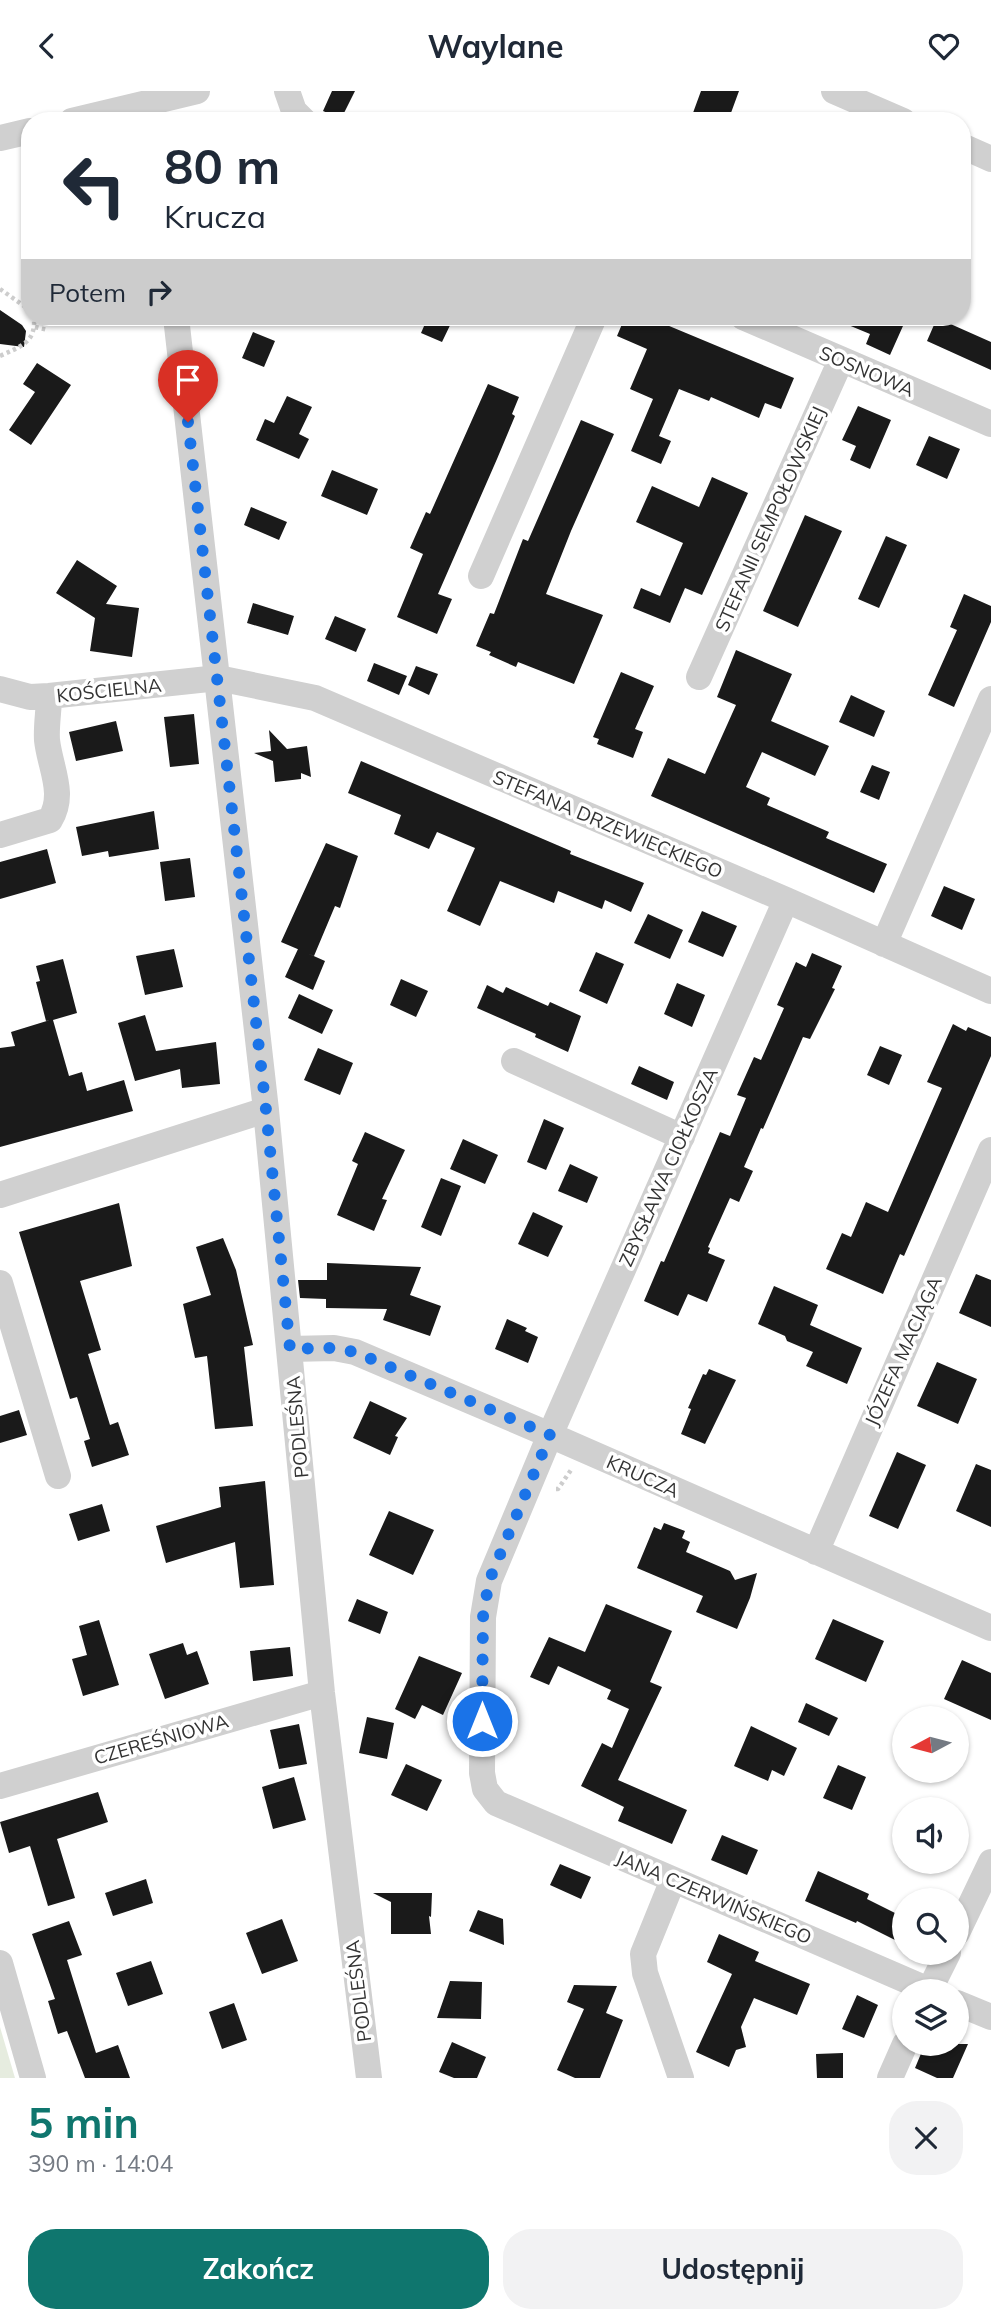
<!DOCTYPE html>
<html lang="pl">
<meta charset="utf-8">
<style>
:root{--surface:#fff;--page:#f2f2f3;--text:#1f2937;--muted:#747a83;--accent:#0f766e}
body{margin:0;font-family:Mulish,sans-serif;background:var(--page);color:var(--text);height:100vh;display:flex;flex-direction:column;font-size:26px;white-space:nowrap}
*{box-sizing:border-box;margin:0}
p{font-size:23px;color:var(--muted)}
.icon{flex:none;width:38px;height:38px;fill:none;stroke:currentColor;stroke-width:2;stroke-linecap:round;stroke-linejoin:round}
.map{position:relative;height:1987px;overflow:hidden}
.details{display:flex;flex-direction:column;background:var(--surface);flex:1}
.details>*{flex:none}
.hud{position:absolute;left:21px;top:21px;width:950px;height:214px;border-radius:28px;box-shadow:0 2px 5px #0004;background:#fff;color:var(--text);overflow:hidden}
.needle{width:46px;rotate:263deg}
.buttons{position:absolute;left:892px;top:1615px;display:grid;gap:14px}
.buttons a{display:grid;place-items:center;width:77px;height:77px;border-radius:50%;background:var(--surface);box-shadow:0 2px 5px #0004;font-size:35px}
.pin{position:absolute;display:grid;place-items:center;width:60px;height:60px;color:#fff;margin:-72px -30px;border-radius:50% 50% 50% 0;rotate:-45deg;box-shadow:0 0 7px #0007}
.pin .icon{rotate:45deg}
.me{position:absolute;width:77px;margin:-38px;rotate:0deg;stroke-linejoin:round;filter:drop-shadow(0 0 5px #0008)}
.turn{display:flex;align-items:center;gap:24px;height:147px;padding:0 28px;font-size:32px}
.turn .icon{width:91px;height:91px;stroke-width:2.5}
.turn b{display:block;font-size:49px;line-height:60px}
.then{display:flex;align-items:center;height:66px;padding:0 28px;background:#0003;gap:14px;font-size:26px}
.round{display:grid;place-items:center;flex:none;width:74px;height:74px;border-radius:28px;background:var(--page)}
.headline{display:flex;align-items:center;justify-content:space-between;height:119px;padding:0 28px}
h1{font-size:42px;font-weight:700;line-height:52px;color:var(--accent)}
.primary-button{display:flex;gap:14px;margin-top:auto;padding:14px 28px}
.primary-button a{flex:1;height:80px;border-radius:28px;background:var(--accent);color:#fff;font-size:28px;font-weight:700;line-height:80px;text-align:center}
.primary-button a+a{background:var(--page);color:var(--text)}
header{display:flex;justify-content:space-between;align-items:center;height:91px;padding:0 28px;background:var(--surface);font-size:32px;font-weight:700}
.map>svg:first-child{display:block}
.green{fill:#e6ecdf}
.building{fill:#1a1a1a}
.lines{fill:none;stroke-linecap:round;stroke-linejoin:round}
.path{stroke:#cdcdcd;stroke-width:4.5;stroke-dasharray:3.5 3.5;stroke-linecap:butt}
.minor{stroke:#d0d0d0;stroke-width:26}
.route{stroke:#1a73e8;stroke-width:12;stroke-dasharray:0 21.6}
.labels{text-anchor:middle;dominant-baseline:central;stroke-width:7;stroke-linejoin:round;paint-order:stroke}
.street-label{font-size:19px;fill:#333;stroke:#fff}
</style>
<header><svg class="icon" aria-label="back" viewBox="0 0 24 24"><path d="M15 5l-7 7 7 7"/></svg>Waylane<svg class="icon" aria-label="heart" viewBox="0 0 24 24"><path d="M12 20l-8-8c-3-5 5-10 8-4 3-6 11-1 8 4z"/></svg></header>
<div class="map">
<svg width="991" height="1987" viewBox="0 0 991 1987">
<rect width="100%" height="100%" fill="#fff"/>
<!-- green -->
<path class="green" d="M0,1936L15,1987H0Z"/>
<!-- building -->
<path class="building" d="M332,0H355L341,28L323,20Z
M701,0H739L728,30H690Z
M0,219L22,234L26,240L24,256L0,253Z
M428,226H454L442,251L421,242Z
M625,226H665L662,232L794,287L781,318L765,312L759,327L711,306L709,310L679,298L659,345L671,350L661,373L631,360L653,308L630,298L647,258L617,245Z
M829,226H907L890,264L866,253L870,243Z
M937,227L991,251V279L927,250Z
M253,241L275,250L264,276L242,267Z
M37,272L71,294L31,354L9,339L35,301L23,293Z
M488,293L519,306L512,323L515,325L497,368L438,503L452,508L437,543L397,526L423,463L410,457L426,421L430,423Z
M287,305L312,316L299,343L309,348L299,368L256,349L265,328L274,332Z
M858,315L891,329L870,378L850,369L856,355L842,349Z
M581,329L614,343L571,440L546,503L603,524L574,593L518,571L516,576L489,564L491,561L476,555L490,522L494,523L523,448L528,450Z
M929,345L960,358L947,388L916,374Z
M332,379L378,398L367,424L321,405Z
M712,386L748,402L702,504L685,497L670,532L633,517L641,497L660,505L683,452L636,431L652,395L699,416Z
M251,416L287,431L279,449L244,434Z
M805,424L842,440L798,536L763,520Z
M886,445L907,454L879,517L858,508Z
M77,469L117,495L106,513L139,517L132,566L90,560L95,527L56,502Z
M964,503L991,515V531L954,616L928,604L957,539L950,536Z
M253,512L294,525L288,544L247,532Z
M335,525L366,538L356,561L325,548Z
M736,559L792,583L771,630L829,655L815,685L762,661L746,696L770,707L767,714L829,741L826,747L887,773L874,802L651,705L668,667L705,683L736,614L717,606Z
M374,572L407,585L399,604L367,590Z
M416,575L438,583L429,604L408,594Z
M621,581L654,595L635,638L643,641L633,667L597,653L599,648L593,646Z
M851,604L885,620L874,646L839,631Z
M194,623L199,673L170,676L164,626Z
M116,630L123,660L76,670L69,641Z
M269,639L287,658L307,655L311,686L301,682V688L275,691L273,670L254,662L271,660Z
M361,670L571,760L570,763L644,792L631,821L605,809L602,818L558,800L554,812L500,790L480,835L447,820L475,757L437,741L429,758L394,743L401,724L348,702Z
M872,674L890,681L879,709L860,701Z
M154,720L159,758L109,766L108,760L82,765L76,736Z
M326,752L358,765L340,817L335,815L314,865L281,851Z
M47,758L56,792L0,808V771Z
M190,767L195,806L165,810L160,771Z
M944,795L975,808L962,839L931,825Z
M702,820L737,835L723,866L688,851Z
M648,823L683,839L670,868L634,852Z
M174,858L183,896L145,904L136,865Z
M298,858L325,870L313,899L285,886Z
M596,861L624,873L607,913L579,900Z
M812,862L842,875L832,897L835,898L810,948L803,946L763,1038L761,1037L744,1076L753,1080L739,1111L730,1107L708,1156L710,1157L708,1162L725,1169L707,1211L688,1203L678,1225L644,1210L661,1170L664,1171L720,1041L730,1045L746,1007L737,1004L754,966L761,969L784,917L777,914L796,871L806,876Z
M63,868L77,922L53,929L69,985L82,981L87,1000L124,989L133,1020L0,1056V957L15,955L11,941L50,929L46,930L36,891L40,890L36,875Z
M401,888L428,900L416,926L390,914Z
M677,892L705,904L692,936L664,923Z
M487,894L503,902L506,896L548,915L550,911L581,925L568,961L535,946L536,943L477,917Z
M299,903L333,919L322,943L288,927Z
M145,924L156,960L216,951L220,993L182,997L180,978L135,990L118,932Z
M953,933L966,940L968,936L991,946V965L904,1165L900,1163L883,1203L826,1178L842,1142L851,1146L866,1111L888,1121L942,997L927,991Z
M880,955L902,964L889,994L867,984Z
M318,957L353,972L340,1004L304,989Z
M639,975L674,991L667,1009L631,993Z
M544,1028L564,1037L546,1079L527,1071Z
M365,1041L405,1059L382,1108L387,1109L374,1140L337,1124L358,1073L352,1070Z
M463,1048L498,1064L485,1093L450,1078Z
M570,1073L598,1086L587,1112L558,1100Z
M441,1087L461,1095L441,1145L421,1136Z
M119,1112L132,1175L80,1190L101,1259L88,1263L110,1334L118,1331L129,1364L92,1376L84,1350L90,1348L77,1306L70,1308L19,1141Z
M533,1121L563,1135L548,1166L518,1153Z
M223,1147L236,1179L253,1254L244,1256L253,1335L215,1338L207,1265L195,1267L183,1213L211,1204L196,1156Z
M327,1172L421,1176L410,1204L441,1215L430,1245L383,1229L387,1218L326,1217V1208L300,1207L298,1189H327Z
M976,1183L991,1189V1236L959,1222Z
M774,1195L818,1214L810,1234L862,1257L847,1293L806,1275L813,1261L787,1250L785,1245L758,1233Z
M507,1228L527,1237L525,1240L538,1246L528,1272L495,1258Z
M937,1271L977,1288L958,1333L917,1315Z
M709,1278L736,1289L705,1353L681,1343L691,1318L688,1317L703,1283L706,1284Z
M370,1310L407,1327L395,1345L398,1346L390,1364L353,1347Z
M19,1319L27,1344L0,1352V1325Z
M897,1361L926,1374L898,1438L869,1425Z
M976,1373L991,1379V1436L956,1420Z
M265,1390L274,1494L240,1497L235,1451L166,1472L156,1435L221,1416L219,1396Z
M102,1413L110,1440L78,1450L69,1423Z
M389,1420L434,1439L413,1484L369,1464Z
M664,1432L685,1440L682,1447L690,1451L686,1461L730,1480L735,1489L757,1482L750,1507L737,1538L696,1521L703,1505L637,1477L654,1436L661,1439Z
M357,1508L388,1521L380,1543L348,1530Z
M606,1513L672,1540L650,1591L662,1596L618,1689L687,1719L672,1753L618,1730L624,1716L581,1695L602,1652L612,1657L629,1618L607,1608L611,1599L558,1575L549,1594L530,1586L549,1546L585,1561Z
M833,1528L884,1550L866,1591L815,1568Z
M99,1529L119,1594L83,1605L72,1568L87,1564L79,1535Z
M183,1552L187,1564L197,1560L209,1593L165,1608L149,1563Z
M290,1556L293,1585L253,1590L250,1560Z
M419,1565L462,1582L443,1624L422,1614L415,1628L395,1618Z
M962,1569L991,1582V1629L944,1608Z
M806,1612L838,1627L829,1645L798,1631Z
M367,1626L394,1632L387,1668L359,1662Z
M299,1633L307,1673L279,1678L270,1639Z
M751,1635L797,1657L784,1685L772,1679L768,1690L734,1675Z
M406,1673L442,1689L427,1720L391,1704Z
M838,1674L866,1686L852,1719L823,1707Z
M294,1686L306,1729L273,1738L262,1696Z
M98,1701L108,1731L57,1748L75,1807L48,1815L30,1755L9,1762L0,1731Z
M722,1744L758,1759L747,1784L711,1769Z
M560,1773L591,1786L581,1808L550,1794Z
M818,1780L869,1803L867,1808L905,1827V1854L857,1830L856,1832L805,1810Z
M146,1788L153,1812L113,1825L105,1802Z
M373,1802H432L431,1826L429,1825L431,1843H391V1811Z
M478,1819L503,1828L504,1854L469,1840Z
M282,1828L298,1870L262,1883L246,1842Z
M69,1830L82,1864L67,1869L96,1962L118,1954L130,1987H85L67,1940L58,1943L48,1910L55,1908L32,1843Z
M719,1843L759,1861L755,1870L810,1893L797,1924L754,1907L741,1936L746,1956L736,1959L729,1976L696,1961L732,1883L707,1871Z
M151,1870L163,1903L128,1915L116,1882Z
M450,1890L482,1891L481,1928L437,1927Z
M574,1894L617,1895L606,1922L623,1929L600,1987H575L557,1979L584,1918L567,1911Z
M857,1904L878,1914L864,1947L842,1938Z
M234,1912L247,1949L222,1958L209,1921Z
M452,1951L486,1966L477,1987H454L439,1981Z
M925,1953H968L953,1987H937L915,1977Z
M843,1962V1987H817L816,1963Z"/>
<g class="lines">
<!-- path -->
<path class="path" d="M0,198L30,219
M35,236L48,239
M0,265C21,255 36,252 34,226
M556,1398H558L571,1379"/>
<!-- minor -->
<path class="minor" d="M287,0L294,20L304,30
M834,0L903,30
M72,30L197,0
M0,47L30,40
M962,55L991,68
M176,226L266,1019L322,1602L369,1987
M743,226L991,333
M481,485L594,226
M699,586L841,269
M0,598L30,606L49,605L218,587L315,607L786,809L991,900
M0,744L50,729C66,703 50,677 47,649C46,635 49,619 49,605
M786,809L550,1344L489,1490L483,1526L482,1682L485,1698L496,1712L931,1900
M884,853L991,608
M514,970L682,1046
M0,1104L266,1019
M0,1192L58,1385
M290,1258L334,1257L355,1261L550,1344L991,1537
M816,1461L991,1059
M0,1695L322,1602
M673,1789L643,1863L645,1882L681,1987
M957,1842L991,1771
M0,1872L33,1987
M929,1900L948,1862
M957,1912L991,1926
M890,1987L905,1953"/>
</g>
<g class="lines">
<!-- route -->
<path class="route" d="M188,331L266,1019L290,1258L334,1257L355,1261L550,1344L489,1490L483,1526L482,1630"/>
</g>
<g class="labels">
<!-- street labels -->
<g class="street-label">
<text transform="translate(867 280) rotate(23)">SOSNOWA</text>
<text transform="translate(770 428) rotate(-66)">STEFANII SEMPOŁOWSKIEJ</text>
<text transform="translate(109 599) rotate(-6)">KOŚCIELNA</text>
<text transform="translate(608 733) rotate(23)">STEFANA DRZEWIECKIEGO</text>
<text transform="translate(668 1076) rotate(-66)">ZBYSŁAWA CIOŁKOSZA</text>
<text transform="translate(903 1260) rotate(-66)">JÓZEFA MACIĄGA</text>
<text transform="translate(297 1336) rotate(-95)">PODLEŚNA</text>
<text transform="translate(643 1385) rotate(24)">KRUCZA</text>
<text transform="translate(161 1648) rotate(-16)">CZEREŚNIOWA</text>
<text transform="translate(714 1806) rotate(23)">JANA CZERWIŃSKIEGO</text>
<text transform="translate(358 1900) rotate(-97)">PODLEŚNA</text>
</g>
</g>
</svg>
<div class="buttons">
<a><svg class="needle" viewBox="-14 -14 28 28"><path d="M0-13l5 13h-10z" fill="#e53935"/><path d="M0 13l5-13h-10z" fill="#747a83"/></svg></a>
<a><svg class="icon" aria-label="sound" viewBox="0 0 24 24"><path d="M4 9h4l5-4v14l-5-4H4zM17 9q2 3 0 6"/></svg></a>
<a><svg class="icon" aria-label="search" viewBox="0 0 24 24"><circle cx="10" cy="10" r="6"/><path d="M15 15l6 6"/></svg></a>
<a><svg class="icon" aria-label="layers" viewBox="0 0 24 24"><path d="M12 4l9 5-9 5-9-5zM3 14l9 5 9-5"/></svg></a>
</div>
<div class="pin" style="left:188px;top:331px;background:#d93025"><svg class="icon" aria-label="arrive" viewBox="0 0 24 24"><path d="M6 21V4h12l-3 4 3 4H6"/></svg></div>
<svg class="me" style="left:482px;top:1630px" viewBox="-20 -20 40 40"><circle r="17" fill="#1a73e8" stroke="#fff" stroke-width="3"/><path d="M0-11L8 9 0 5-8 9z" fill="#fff"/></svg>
<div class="hud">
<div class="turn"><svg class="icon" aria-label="left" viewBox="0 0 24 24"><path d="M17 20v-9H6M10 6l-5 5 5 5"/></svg><div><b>80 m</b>Krucza</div></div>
<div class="then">Potem<svg class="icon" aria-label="right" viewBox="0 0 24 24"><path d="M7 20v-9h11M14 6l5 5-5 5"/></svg></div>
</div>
</div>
<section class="details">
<div class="headline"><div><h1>5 min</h1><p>390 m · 14:04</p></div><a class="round"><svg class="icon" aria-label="close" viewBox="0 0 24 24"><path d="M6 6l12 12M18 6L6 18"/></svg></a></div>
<div class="primary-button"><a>Zakończ</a><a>Udostępnij</a></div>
</section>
